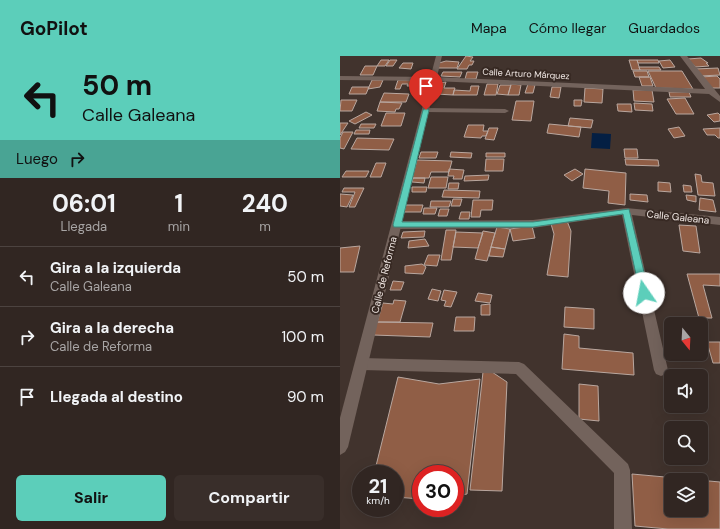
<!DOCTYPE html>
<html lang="es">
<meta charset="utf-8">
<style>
:root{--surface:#312622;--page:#392e2a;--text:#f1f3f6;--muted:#a8a5a5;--line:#4c4340;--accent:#5cceba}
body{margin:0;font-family:"DM Sans",sans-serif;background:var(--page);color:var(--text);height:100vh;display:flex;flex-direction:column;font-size:15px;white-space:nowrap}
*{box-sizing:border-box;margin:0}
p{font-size:13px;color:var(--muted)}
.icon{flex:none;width:22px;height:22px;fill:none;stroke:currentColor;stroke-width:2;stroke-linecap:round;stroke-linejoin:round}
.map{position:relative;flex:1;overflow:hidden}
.sheet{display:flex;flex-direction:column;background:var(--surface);width:340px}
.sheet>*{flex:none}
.guide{background:#5cceba;color:#111;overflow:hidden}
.needle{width:26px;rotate:162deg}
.controls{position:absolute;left:324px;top:261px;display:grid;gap:8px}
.controls a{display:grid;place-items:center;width:44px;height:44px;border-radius:6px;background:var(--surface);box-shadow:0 4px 16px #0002,0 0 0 1px var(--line);font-size:20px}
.speed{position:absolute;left:12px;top:409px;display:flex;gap:8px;font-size:20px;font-weight:700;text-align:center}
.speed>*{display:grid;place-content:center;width:52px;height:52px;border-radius:50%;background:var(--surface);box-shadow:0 4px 16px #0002,0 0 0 1px var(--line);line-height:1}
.speed small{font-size:10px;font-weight:400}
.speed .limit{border:6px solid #d22;background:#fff;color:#111}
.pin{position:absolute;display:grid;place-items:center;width:34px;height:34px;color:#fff;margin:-41px -17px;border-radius:50% 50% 50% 0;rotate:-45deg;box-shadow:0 0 4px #0007}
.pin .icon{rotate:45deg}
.me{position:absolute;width:44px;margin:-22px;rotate:348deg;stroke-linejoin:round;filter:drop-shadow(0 0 3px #0008)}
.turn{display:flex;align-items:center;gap:14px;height:84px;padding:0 16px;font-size:18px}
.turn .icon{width:52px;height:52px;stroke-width:2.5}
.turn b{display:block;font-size:28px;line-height:34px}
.then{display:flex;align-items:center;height:38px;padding:0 16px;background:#0003;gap:8px;font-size:15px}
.eta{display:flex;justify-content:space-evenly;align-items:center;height:68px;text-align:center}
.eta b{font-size:24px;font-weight:700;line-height:28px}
.primary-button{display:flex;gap:8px;margin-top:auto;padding:8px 16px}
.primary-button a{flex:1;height:46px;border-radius:6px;background:var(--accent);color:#111;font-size:16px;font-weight:700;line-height:46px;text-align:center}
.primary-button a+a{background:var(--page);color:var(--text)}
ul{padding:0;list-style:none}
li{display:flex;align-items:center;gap:12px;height:60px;padding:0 16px;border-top:1px solid var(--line)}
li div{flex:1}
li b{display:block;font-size:15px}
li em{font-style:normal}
header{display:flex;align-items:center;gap:24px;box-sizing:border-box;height:56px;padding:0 20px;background:var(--accent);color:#111}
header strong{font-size:19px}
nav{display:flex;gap:22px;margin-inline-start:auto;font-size:14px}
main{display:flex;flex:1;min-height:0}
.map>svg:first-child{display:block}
.water{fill:#041f43}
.building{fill:#905e46;stroke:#b9a79f;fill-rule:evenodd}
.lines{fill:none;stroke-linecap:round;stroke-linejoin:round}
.minor{fill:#73635c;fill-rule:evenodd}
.secondary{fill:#73635c;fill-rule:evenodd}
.route{fill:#5cceba;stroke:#3c8679}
.labels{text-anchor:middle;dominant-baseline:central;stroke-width:4;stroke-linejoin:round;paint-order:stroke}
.far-street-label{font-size:9px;fill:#efe6e2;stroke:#372923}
.street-label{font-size:10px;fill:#efe6e2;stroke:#372923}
</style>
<header>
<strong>GoPilot</strong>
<nav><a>Mapa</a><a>Cómo llegar</a><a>Guardados</a></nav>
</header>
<main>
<section class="sheet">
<div class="guide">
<div class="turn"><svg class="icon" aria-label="left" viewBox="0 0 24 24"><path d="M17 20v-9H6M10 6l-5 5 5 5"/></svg><div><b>50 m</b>Calle Galeana</div></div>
<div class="then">Luego<svg class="icon" aria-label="right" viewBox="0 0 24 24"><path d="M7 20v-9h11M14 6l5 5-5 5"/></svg></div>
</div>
<div class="eta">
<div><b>06:01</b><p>Llegada</p></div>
<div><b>1</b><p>min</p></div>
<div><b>240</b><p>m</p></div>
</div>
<ul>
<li><svg class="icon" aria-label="left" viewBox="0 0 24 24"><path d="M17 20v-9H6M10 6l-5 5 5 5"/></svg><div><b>Gira a la izquierda</b><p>Calle Galeana</p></div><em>50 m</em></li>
<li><svg class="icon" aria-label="right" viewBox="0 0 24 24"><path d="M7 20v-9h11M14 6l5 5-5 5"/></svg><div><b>Gira a la derecha</b><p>Calle de Reforma</p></div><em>100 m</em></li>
<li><svg class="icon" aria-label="arrive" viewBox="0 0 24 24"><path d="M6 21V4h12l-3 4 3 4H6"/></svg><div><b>Llegada al destino</b></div><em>90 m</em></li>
</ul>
<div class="primary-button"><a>Salir</a><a>Compartir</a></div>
</section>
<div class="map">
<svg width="380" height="473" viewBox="0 0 380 473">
<rect width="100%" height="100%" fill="#41332d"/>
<!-- water -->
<path class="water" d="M252,77L271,78L270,93L251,92Z"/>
<!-- building -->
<path class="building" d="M126,0L133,1L130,5H134L132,9H129L127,13H117Z
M361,2L368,7H366L369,10L356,11L348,3Z
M41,4H49L45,10H37Z
M50,4H57L53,10H46Z
M289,4H297L300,14H292Z
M297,4H318L319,7H298Z
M330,4L335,11L323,12L319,5Z
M106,5L119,6L117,12H97L99,7Z
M63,7H73L71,13L59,12Z
M25,10H37L33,19H20Z
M299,11H319L321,14H300Z
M378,12L380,19L360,20L355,13Z
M293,15H307L309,21H295Z
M308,15H342L353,33L316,32Z
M103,16H122L120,21L101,20Z
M127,16H138L136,23H125Z
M377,20L380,23V32H370L361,21Z
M299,21H310L313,30H302Z
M32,24H43L40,31L28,33Z
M58,24H74L73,28H76L75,30H67L68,28H62L60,33H55Z
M106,26L104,32H115L113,39L96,38L99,27Z
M147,28H158L156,39H144Z
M171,28L181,29L179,39H168Z
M188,28L195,29L193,37H185Z
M160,29H171L168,39L157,38Z
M131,30H139L137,39H113L114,34L130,35Z
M12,31H29L26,38H9Z
M212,31H221L219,42L210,41Z
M245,32L263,33L262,47L244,46Z
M293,34H312L314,46L294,45Z
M329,36H349L351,41H330Z
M44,37L69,38L66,46H40Z
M345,42L354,58H336L327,43Z
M1,44H17L12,55H0Z
M234,44H242L241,50H234Z
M176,45H194L191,65L172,64Z
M40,46L62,47L59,53H56L55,56L37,55Z
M294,47L312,48L313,55L295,54Z
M277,48H291L292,56L278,55Z
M26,56L32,59L15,68L9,65Z
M46,57H65L61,70H41Z
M378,57L380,59V65L374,66L367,59Z
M230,62L253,64L251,72L228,70Z
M0,67H8L0,79Z
M21,68H36L34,72H19Z
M209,68L241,71L239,81L207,77Z
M128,69H144L143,75H148L146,80H142L141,82L124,81Z
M339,71L345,80L334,82L328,73Z
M149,72H158L154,84L145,83Z
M380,72V82H378L375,79H367L363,73Z
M16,74H30L29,78H14Z
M3,76H13L4,93L0,92V82Z
M17,82L54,83L49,94L11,93Z
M284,93H297L298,102H285Z
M81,96H98L96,102H79Z
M111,96L132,97L131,102L110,101Z
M146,97H165V101H146Z
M146,103H164L163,115H145Z
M285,103L318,104L319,110L286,109Z
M77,104L112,105L109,116H91L89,122H72Z
M36,107H46L41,121H30Z
M109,113L124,114L122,123H113L114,120H108Z
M235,113L243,118L232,125L224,119Z
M245,113L286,117L285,149L268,147L269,135L243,132Z
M6,115H29L26,121H2Z
M355,118L361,119L362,126L373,127L375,140L358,139Z
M149,119L148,124L124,125L125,120Z
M91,121H108L106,132H88Z
M73,122H85L84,127L72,126Z
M318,126L330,127L331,136L318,135Z
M109,127H119L118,133H108Z
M343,129L351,130L352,136H344Z
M72,131H87L86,136H72Z
M4,132H24L15,151H9L15,136H2Z
M104,134L140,135L139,142L102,141Z
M0,138L13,139L7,151L0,150Z
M290,138L307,139L308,146L290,144Z
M346,139L356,140V146L347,144Z
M360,142L373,144L376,156L359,154Z
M113,143H122L120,150H111Z
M133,144H153L152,154H141L140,161H131Z
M91,145H111L109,151H90Z
M66,149H83L81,156H64Z
M84,152H97L95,158H83Z
M100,153H109L107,160H98Z
M121,156H130L129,163H119Z
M227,165L231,175L228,221L207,219L214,178L211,168Z
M339,169L356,170L360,197L343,195Z
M192,170L195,182L173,185L170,173Z
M157,171L170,173L165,193L151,191Z
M106,174H116L111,204H101Z
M85,175L84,181L61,182L63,176Z
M143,175L155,177L147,205L135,203Z
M116,176L143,177L138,192L113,191Z
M85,183L89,190L68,192L69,185Z
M20,190L14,216H0V192Z
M151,191L165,193L163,201L149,200Z
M88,199H100L97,210L84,209Z
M82,208L86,211L83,218L65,217V210Z
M347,218H380V230L363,229L372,262H359Z
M53,225L64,226L61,234H50Z
M92,233L101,235L98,245L88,243Z
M104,234L117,236L111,251L104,250L106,245L101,244Z
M138,237L152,239L150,247L135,245Z
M54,244L66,245L60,266H37L43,247L53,248Z
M150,248V259H141V249Z
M225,251L254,253V273L224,271Z
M116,261H135L134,275H114Z
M37,266L93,267L90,281L33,279Z
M224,278L239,280V292L293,297L294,319L222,313Z
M367,286H380V307H373Z
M143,316H152L167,326L162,435L130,434Z
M58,321L99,328L140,323L127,438L115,440V418H81V443L55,441V418H34Z
M239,328L258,330L259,365L239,363Z
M292,418L380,426V473H328L295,470ZM331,424H361V454H331Z"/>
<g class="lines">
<!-- minor -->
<path class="minor" d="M340,0H347L380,40V46L369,38L94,25L0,24V20L94,21L365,33Z
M83,52L165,53L169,55L165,57L86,56H83Z
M286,152L380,161V169L292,159L328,314L326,318L321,320L316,318L314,314L282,159L193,172L57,173L52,169L57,165L193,164Z
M22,302L179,306L184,308L288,408L290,414L292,473H274V417L176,318L22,314L17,312L15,308L17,304Z"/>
<!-- secondary -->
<path class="secondary" d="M96,0H102L8,391L5,396L0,399V362Z"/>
</g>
<!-- route -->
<path class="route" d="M86,52L89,54L62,166H193L289,153L309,237L308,240H301L300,237L283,158L193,171H54L53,169L83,54Z"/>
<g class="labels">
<!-- far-street labels -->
<g class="far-street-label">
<text transform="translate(186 18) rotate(3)">Calle Arturo Márquez</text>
</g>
<!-- street labels -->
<g class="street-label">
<text transform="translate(338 161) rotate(6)">Calle Galeana</text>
<text transform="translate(44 219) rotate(-76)">Calle de Reforma</text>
</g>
</g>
</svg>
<div class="controls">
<a><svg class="needle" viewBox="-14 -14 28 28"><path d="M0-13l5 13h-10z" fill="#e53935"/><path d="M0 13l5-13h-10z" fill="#a8a5a5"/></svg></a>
<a><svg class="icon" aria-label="sound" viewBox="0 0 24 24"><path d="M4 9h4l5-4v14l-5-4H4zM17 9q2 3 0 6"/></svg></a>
<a><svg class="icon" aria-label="search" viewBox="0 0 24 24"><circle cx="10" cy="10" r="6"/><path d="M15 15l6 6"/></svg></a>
<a><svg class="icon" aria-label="layers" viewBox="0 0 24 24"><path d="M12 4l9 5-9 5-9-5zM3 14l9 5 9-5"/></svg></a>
</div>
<div class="speed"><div>21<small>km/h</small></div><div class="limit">30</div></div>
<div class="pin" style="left:86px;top:54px;background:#d93025"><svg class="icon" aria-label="arrive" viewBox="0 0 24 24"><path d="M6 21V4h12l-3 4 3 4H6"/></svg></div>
<svg class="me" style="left:304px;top:237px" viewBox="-20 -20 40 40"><circle r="19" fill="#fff"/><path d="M0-13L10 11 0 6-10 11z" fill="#5cceba"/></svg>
</div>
</main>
